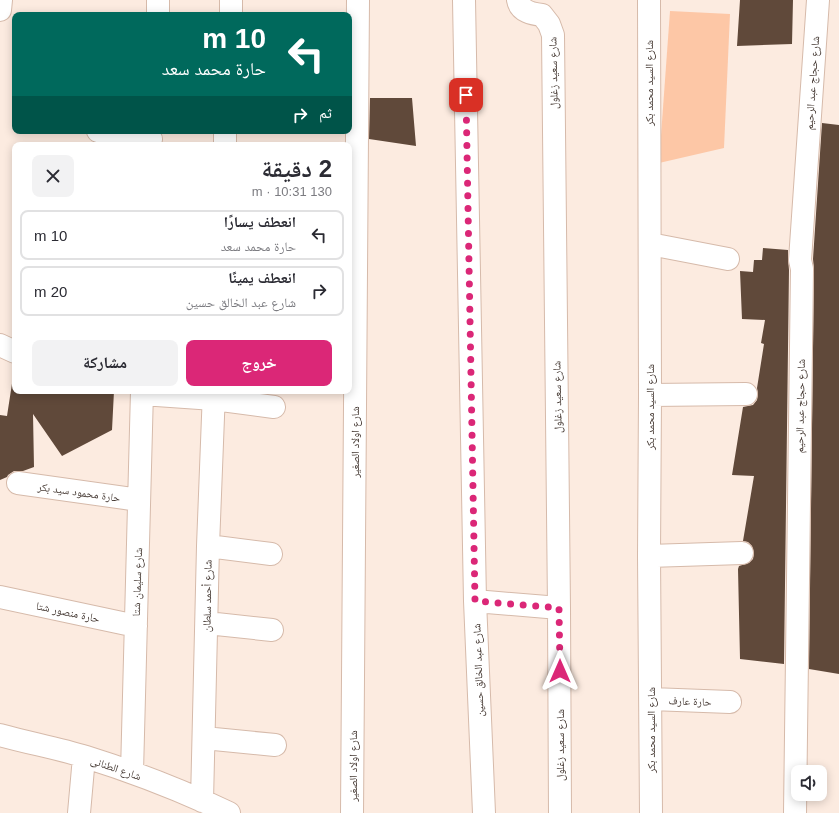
<!DOCTYPE html>
<html lang="ar">
<meta charset="utf-8">
<style>
:root{--surface:#fff;--page:#f2f2f3;--text:#2b2b33;--muted:#7c7c81;--line:#e1e1e2;--accent:#db2777}
body{margin:0;font-family:Arial,"Noto Naskh Arabic",sans-serif;background:var(--page);color:var(--text);direction:rtl;height:100vh;display:flex;flex-direction:column;font-size:15px;white-space:nowrap}
*{box-sizing:border-box;margin:0}
p{font-size:13px;color:var(--muted)}
.icon{flex:none;width:22px;height:22px;fill:none;stroke:currentColor;stroke-width:2;stroke-linecap:round;stroke-linejoin:round}
.map{position:relative;flex:1;overflow:hidden;direction:ltr}
.panel{position:absolute;left:12px;top:142px;width:340px;height:252px;display:flex;flex-direction:column;background:var(--surface);border-radius:8px;box-shadow:0 2px 10px #0003;direction:rtl}
.panel>*{flex:none}
.hud{position:absolute;left:12px;top:12px;width:340px;height:122px;border-radius:8px;box-shadow:0 2px 10px #0003;direction:rtl;background:#00695c;color:#fff;overflow:hidden}
.fabs{position:absolute;left:791px;top:765px;display:grid;gap:8px}
.fabs a{display:grid;place-items:center;width:36px;height:36px;border-radius:8px;background:var(--surface);box-shadow:0 2px 10px #0003;font-size:20px}
.pin{position:absolute;display:grid;place-items:center;width:34px;height:34px;color:#fff;margin:-17px;border-radius:8px;box-shadow:0 2px 6px #0006}
.me{position:absolute;width:44px;margin:-22px;rotate:0deg;stroke-linejoin:round;filter:drop-shadow(0 0 3px #0008)}
.turn{display:flex;align-items:center;gap:14px;height:84px;padding:0 20px;font-size:18px}
.turn .icon{width:52px;height:52px;stroke-width:2.5}
.turn b{display:block;font-size:28px;line-height:34px}
.then{display:flex;align-items:center;height:38px;padding:0 20px;background:#0003;gap:8px;font-size:15px}
.round{display:grid;place-items:center;flex:none;width:42px;height:42px;border-radius:8px;background:var(--page)}
.summary{display:flex;align-items:center;justify-content:space-between;height:68px;padding:0 20px}
h1{font-size:24px;font-weight:700;line-height:30px}
.action{display:flex;gap:8px;margin-top:auto;padding:8px 20px}
.action a{flex:1;height:46px;border-radius:8px;background:var(--accent);color:#fff;font-size:16px;font-weight:700;line-height:46px;text-align:center}
.action a+a{background:var(--page);color:var(--text)}
ul{padding:0;list-style:none}
li{display:flex;align-items:center;gap:12px;height:50px;margin:0 8px 6px;padding:0 12px;border:2px solid var(--line);border-radius:8px}
li div{flex:1}
li b{display:block;font-size:15px}
li em{font-style:normal}
.map>svg:first-child{display:block}
.green{fill:#fdc7a6}
.building{fill:#60493a}
.lines{fill:none;stroke-linecap:round;stroke-linejoin:round}
.minor-casing{stroke:#d6baaa;stroke-width:24}
.minor{stroke:#fff;stroke-width:22}
.route{stroke:#db2777;stroke-width:7;stroke-dasharray:0 12.6}
.labels{text-anchor:middle;dominant-baseline:central;stroke-width:4;stroke-linejoin:round;paint-order:stroke}
.street-label{font-size:11px;fill:#443832;stroke:#fff}
</style>
<div class="map">
<svg width="839" height="813" viewBox="0 0 839 813">
<rect width="100%" height="100%" fill="#fcebe0"/>
<!-- green -->
<path class="green" d="M670,11L730,14L724,148L659,163Z"/>
<!-- building -->
<path class="building" d="M740,0H793L792,44L737,46Z
M370,98H412L416,146L369,139Z
M822,123L839,125V674L809,669L814,269L813,259Z
M763,248L788,250V259L789,270L784,664L740,659L738,569L739,566L749,563L753,559L754,553L752,546L748,542L743,541L754,476L732,475L743,407L753,405L757,400L758,394L757,388L764,344L761,343L765,320L742,319L740,271L753,272L754,260H762Z
M15,364V391H114L112,430L62,456L33,414L34,467L23,471H14L8,475L7,477L0,480V415L7,416Z"/>
<g class="lines">
<defs>
<path id="minor" d="M464,0L475,601L484,813
M518,0C520,12 533,14 542,15L549,24L553,35L559,608L560,813
M649,0L650,395L649,556L651,813
M0,10L1,0
M158,15V0
M231,15V0
M98,131L151,139
M225,145V131
M650,244L728,259
M0,345L15,352
M142,394L214,399L274,407
M650,395L746,394
M18,483L139,500
M208,546L271,554
M649,556L742,553
M0,597L136,626
M475,601L559,608
M207,623L272,630
M651,699L730,702
M0,735C28,743 58,748 86,757C134,772 183,791 229,813
M204,738L275,745
M132,772L142,391
M202,801L208,546L214,391
M79,813L84,757
M352,813L358,0
M795,813L802,269L800,260L818,0"/>
</defs>
<!-- minor casing -->
<use href="#minor" class="minor-casing"/>
<!-- minor -->
<use href="#minor" class="minor"/>
</g>
<g class="lines">
<!-- route -->
<path class="route" d="M466,95L475,601L559,608L560,671"/>
</g>
<g class="labels">
<!-- street labels -->
<g class="street-label">
<text transform="translate(553 73) rotate(-91)">شارع سعيد زغلول</text>
<text transform="translate(649 83) rotate(-90)">شارع السيد محمد بكر</text>
<text transform="translate(812 83) rotate(-86)">شارع حجاج عبد الرحيم</text>
<text transform="translate(557 397) rotate(-91)">شارع سعيد زغلول</text>
<text transform="translate(800 406) rotate(-89)">شارع حجاج عبد الرحيم</text>
<text transform="translate(650 407) rotate(-90)">شارع السيد محمد بكر</text>
<text transform="translate(355 442) rotate(-90)">شارع اولاد الصغير</text>
<text transform="translate(79 492) rotate(8)">حارة محمود سيد بكر</text>
<text transform="translate(137 582) rotate(-88)">شارع سليمان شتا</text>
<text transform="translate(207 596) rotate(-89)">شارع أحمد سلطان</text>
<text transform="translate(68 612) rotate(12)">حارة منصور شتا</text>
<text transform="translate(478 670) rotate(-92)">شارع عبد الخالق حسين</text>
<text transform="translate(690 701) rotate(2)">حارة عارف</text>
<text transform="translate(651 730) rotate(-90)">شارع السيد محمد بكر</text>
<text transform="translate(560 745) rotate(-90)">شارع سعيد زغلول</text>
<text transform="translate(353 766) rotate(-90)">شارع اولاد الصغير</text>
<text transform="translate(116 768) rotate(19)">شارع الطنانى</text>
</g>
</g>
</svg>
<div class="fabs">
<a><svg class="icon" aria-label="sound" viewBox="0 0 24 24"><path d="M4 9h4l5-4v14l-5-4H4zM17 9q2 3 0 6"/></svg></a>
</div>
<div class="pin" style="left:466px;top:95px;background:#d93025"><svg class="icon" aria-label="arrive" viewBox="0 0 24 24"><path d="M6 21V4h12l-3 4 3 4H6"/></svg></div>
<svg class="me" style="left:560px;top:671px" viewBox="-20 -20 40 40"><path d="M0-17L14 15 0 8-14 15z" fill="#db2777" stroke="#fff" stroke-width="4"/></svg>
<div class="hud">
<div class="turn"><svg class="icon" aria-label="left" viewBox="0 0 24 24"><path d="M17 20v-9H6M10 6l-5 5 5 5"/></svg><div><b>10 m</b>حارة محمد سعد</div></div>
<div class="then">ثم<svg class="icon" aria-label="right" viewBox="0 0 24 24"><path d="M7 20v-9h11M14 6l5 5-5 5"/></svg></div>
</div>
<section class="panel">
<div class="summary"><div><h1>2 دقيقة</h1><p>130 m · 10:31</p></div><a class="round"><svg class="icon" aria-label="close" viewBox="0 0 24 24"><path d="M6 6l12 12M18 6L6 18"/></svg></a></div>
<ul>
<li><svg class="icon" aria-label="left" viewBox="0 0 24 24"><path d="M17 20v-9H6M10 6l-5 5 5 5"/></svg><div><b>انعطف يسارًا</b><p>حارة محمد سعد</p></div><em>10 m</em></li>
<li><svg class="icon" aria-label="right" viewBox="0 0 24 24"><path d="M7 20v-9h11M14 6l5 5-5 5"/></svg><div><b>انعطف يمينًا</b><p>شارع عبد الخالق حسين</p></div><em>20 m</em></li>
</ul>
<div class="action"><a>خروج</a><a>مشاركة</a></div>
</section>
</div>
